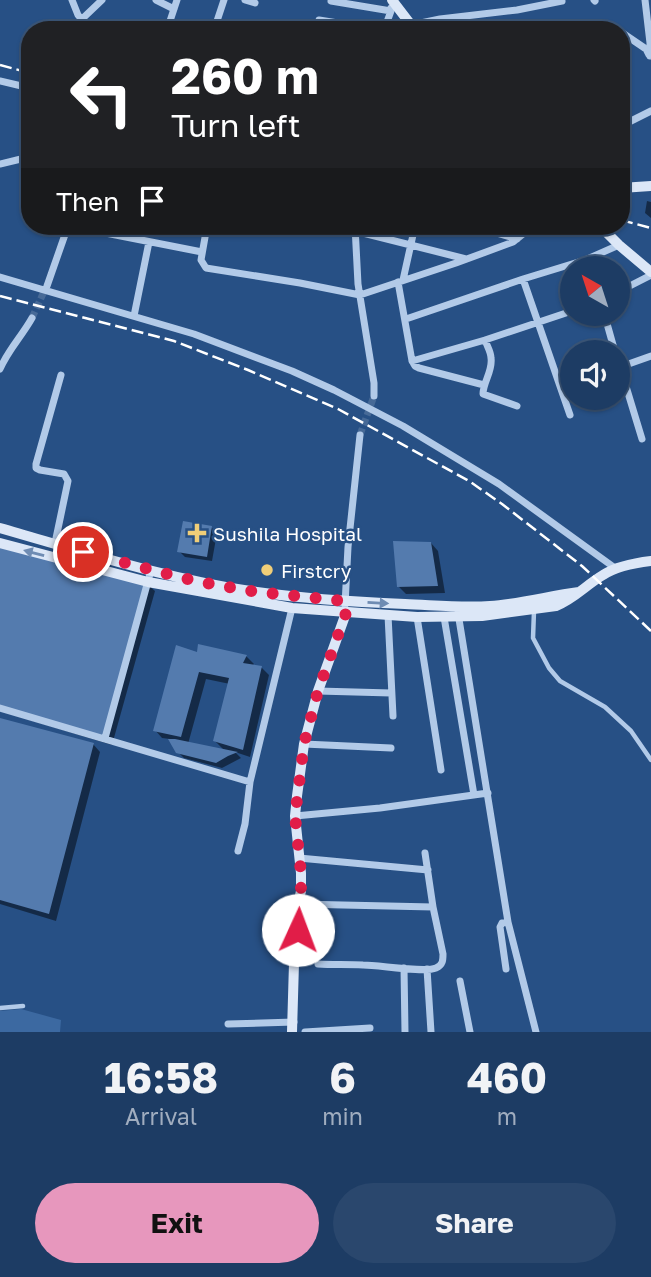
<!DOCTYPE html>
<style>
:root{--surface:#1d3c64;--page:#2a476d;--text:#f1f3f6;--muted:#a0adbf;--line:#3b5678;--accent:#e797bd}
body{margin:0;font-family:"Golos Text",sans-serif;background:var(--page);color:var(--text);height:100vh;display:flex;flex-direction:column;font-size:26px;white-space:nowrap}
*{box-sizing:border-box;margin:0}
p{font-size:23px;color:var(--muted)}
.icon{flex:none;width:38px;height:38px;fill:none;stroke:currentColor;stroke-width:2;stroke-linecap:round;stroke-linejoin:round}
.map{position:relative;height:1032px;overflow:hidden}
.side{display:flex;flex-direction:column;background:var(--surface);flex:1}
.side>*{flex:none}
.guide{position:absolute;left:21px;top:21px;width:609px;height:214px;border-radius:28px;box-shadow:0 2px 5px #0004,0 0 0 2px var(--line);background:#202124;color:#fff;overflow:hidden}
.needle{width:46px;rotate:321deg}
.tools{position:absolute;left:560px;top:256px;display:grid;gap:14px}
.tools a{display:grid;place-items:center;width:70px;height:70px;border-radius:50%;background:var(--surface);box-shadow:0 2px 5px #0004,0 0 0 2px var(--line);font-size:35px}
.pin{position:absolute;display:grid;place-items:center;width:60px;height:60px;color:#fff;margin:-30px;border:4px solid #fff;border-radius:50%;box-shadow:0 2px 7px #0007}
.me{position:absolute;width:77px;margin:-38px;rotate:2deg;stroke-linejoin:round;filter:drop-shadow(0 0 5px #0008)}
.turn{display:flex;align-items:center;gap:24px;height:147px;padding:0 35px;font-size:32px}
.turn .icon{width:91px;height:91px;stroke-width:2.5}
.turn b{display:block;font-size:49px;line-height:60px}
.then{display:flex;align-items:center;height:66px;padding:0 35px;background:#0003;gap:14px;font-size:26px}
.eta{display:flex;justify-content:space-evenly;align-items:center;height:119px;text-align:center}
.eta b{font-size:42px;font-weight:700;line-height:49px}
.primary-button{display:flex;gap:14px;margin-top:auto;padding:14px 35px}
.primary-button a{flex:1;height:80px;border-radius:42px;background:var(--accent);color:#111;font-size:28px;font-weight:700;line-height:80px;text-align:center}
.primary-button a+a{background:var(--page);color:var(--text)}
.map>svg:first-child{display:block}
.green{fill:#3c69a1}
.shadow{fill:#0007;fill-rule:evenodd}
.building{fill:#547bae}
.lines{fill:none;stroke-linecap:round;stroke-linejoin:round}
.street-tunnel{stroke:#476a97;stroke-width:7;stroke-dasharray:7 3.5;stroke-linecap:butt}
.lane{stroke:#b2cae8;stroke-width:4.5}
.street{stroke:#b2cae8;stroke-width:7}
.secondary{stroke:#dce7f7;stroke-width:10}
.rail{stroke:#fff;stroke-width:2.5;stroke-dasharray:12 5;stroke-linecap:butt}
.oneway{fill:#6f8cb3}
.route{stroke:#e11d48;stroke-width:12;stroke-dasharray:0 21.6}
.poi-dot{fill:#f0ce78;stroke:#275085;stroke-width:2.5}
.labels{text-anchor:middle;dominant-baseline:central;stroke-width:5;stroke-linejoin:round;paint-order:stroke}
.poi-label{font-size:19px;fill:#fff;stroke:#275085;text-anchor:start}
</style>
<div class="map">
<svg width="651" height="1032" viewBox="0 0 651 1032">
<rect width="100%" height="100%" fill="#275085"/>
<!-- green -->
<path class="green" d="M21,1009L61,1020L60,1032H0V1011Z"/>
<!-- shadow -->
<path class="shadow" d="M647,201L651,202V218L645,213Z
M212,528L217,533L212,561L185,557L179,551Z
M431,543L438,551L445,593L406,594L398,586Z
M147,584L155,591L112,745L0,711Z
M198,654L246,656L254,664L252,666L262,668L269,675L250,757L235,752L241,758L222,768L184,758L178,752L170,739L162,738L155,730ZM206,679L230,684L215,741L226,752L188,744Z
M0,720L93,744L100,752L56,921L0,904Z"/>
<!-- building -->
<path class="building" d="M183,521L212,526L207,557L177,552Z
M393,541L431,542L438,586L397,587Z
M0,542L148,582L105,738L0,706Z
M198,644L247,655L243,663L262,666L243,750L213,741L229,678L199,672L181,737L153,731L176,645L197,652Z
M0,718L94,743L49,914L0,900Z
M168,739H175L238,752L228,756L216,763L176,753Z"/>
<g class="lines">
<!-- street-tunnel -->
<path class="street-tunnel" d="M32,318L46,287
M360,435L374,396"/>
<!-- lane -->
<path class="lane" d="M534,611L533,638L549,668L560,681L605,707L631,731L651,760
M0,1008L23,1006"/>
<!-- street -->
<path class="street" d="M72,0L78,15L91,30
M156,0L174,9
M245,0L255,3
M594,0L595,1
M645,0L650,43V56
M331,1L391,11
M81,20L102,0
M319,20L382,30
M411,25L440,19L517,10L562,1
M167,30L177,0
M214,30L224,0
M384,30L391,11V8
M598,30L608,25L618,30
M621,32L646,49L649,55
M621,70L624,76
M0,81L30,88
M621,126L651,111
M0,164L25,158
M70,226L202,252
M207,226L201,260L206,268L300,283L360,295L456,263L513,242L523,234L524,226
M355,226L358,284L374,383V396
M472,226L517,239
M355,231L466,259
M0,277L194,334L292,371L334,390L403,426L499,484L615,568
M523,279L570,415
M403,280L415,226
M398,282L412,361L415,366L419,368L484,385
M47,286L68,226
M618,292L651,275
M604,313L615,352
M134,316L149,242
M406,319L523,279L585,260L619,245
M485,340C487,346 491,352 491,358C493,371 483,382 483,394L517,406
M618,360L642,439
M412,361L485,340L572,311
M620,367L651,356
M0,369C8,350 22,336 32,318
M55,543L68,481L64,474L40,470L36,468V464L61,375
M345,605L348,547L360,435
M458,613L508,922L536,1032
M388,615L393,716
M417,617L441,770
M444,617L474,795
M318,691L391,693
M0,708L250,782
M105,738L151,570
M304,744L391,748
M295,816L380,808L488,793
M238,851L245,824L250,782L292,608
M299,858L428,870
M298,904L433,907
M318,964C333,965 348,964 363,965C379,965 424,973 436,968C443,965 443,960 443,954L433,907L425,853
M404,968L405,1032
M427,969L431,1032
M506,969L500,927L502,923L508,922
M460,981L470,1032
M228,1024L294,1022
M305,1032L370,1028"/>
<!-- secondary -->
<path class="secondary" d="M392,0L415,30
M621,188L651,186
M600,226L619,245L651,272
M0,528C84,552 170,580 257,592C306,599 356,602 405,604C433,605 461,608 490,606C520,604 549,596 579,592
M0,543L148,582L292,608L417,617L482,616L556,606C574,599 586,585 603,575C617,566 634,563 651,561
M292,1032L294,963L298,930V904L301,891V873L295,816L297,796L304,744L318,691L346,613"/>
<!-- rail -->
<path class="rail" d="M0,65L30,73
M621,220L651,228
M0,296L174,341L248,370L338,409L469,481L502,504L582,566L651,631"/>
</g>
<!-- one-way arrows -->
<defs><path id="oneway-solid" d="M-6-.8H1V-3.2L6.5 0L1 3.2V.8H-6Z" transform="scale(1.75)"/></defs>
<g class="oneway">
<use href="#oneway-solid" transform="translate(34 553) rotate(-165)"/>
<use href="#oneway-solid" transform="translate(378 603) rotate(3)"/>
</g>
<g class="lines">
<!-- route -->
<path class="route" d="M83,552L195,581L257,592L345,601L346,613L318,691L304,744L295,816L301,873V891L298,904V930"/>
</g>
<!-- markers -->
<g class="poi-dot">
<path d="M193.5 522.5h7v7h7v7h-7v7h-7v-7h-7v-7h7z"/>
<circle cx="267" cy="570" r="7"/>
</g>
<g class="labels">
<!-- poi labels -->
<g class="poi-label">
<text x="213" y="533">Sushila Hospital</text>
<text x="281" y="570">Firstcry</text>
</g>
</g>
</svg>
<div class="tools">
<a><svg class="needle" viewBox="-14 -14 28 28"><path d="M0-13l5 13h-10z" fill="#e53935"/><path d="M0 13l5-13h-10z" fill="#a0adbf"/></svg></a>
<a><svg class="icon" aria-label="sound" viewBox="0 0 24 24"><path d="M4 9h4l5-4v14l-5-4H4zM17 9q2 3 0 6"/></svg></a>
</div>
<div class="pin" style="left:83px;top:552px;background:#d93025"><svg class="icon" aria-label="arrive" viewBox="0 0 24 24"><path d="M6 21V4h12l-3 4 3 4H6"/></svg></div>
<svg class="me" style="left:298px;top:930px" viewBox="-20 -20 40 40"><circle r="19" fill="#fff"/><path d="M0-13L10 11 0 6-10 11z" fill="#e11d48"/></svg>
<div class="guide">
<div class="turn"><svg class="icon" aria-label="left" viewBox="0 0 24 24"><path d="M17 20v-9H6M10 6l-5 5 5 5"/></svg><div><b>260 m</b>Turn left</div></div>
<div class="then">Then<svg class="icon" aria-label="arrive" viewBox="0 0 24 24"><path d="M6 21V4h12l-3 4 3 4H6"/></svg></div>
</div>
</div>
<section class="side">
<div class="eta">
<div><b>16:58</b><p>Arrival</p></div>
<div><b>6</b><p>min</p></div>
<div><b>460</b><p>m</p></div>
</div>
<div class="primary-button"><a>Exit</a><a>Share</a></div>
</section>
